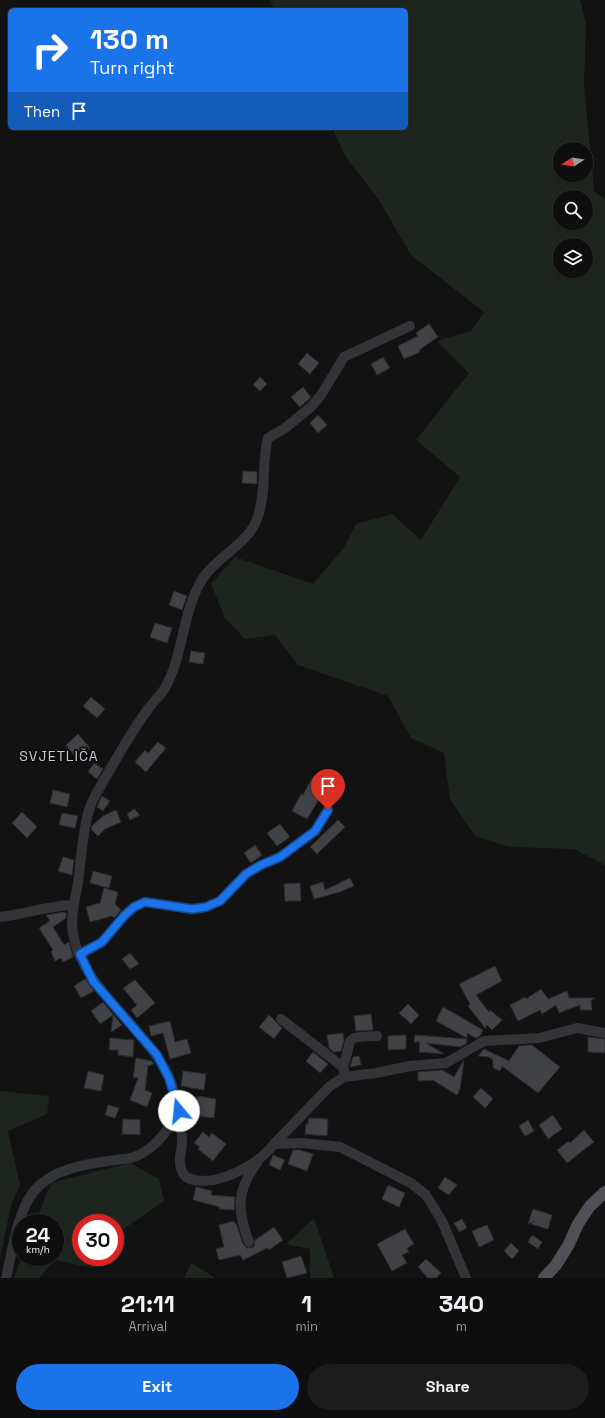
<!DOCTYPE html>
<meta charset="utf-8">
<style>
:root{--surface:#0e0e0e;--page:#1c1c1c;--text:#f1f3f6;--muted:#9b9c9e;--line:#2e2e2e;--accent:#1a73e8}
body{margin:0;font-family:"Space Grotesk",sans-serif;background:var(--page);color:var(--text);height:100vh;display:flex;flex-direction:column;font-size:15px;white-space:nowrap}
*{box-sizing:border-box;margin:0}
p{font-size:13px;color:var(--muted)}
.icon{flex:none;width:22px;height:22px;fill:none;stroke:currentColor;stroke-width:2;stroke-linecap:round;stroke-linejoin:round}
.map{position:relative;height:1278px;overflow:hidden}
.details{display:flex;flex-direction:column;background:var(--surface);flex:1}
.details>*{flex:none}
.banner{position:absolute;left:8px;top:8px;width:400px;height:122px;border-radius:6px;box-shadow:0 1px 3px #0004,0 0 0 1px var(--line);background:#1a73e8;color:#fff;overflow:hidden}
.needle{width:26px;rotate:258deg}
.tools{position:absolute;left:553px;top:142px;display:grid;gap:8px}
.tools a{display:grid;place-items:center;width:40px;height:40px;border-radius:50%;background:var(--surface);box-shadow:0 1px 3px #0004,0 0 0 1px var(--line);font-size:20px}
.speed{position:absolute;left:12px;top:1214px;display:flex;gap:8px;font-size:20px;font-weight:700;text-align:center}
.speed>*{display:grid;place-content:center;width:52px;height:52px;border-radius:50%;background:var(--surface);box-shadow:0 1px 3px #0004,0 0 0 1px var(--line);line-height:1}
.speed small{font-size:10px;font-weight:400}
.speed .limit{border:6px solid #d22;background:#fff;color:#111}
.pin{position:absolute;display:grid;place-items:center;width:34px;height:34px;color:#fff;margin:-41px -17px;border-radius:50% 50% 50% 0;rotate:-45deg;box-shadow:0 0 4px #0007}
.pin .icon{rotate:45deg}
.me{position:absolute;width:44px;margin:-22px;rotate:343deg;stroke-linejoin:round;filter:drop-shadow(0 0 3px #0008)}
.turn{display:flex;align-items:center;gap:14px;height:84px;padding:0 16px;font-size:18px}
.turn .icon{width:52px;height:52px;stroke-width:2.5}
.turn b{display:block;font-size:28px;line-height:34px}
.then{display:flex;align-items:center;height:38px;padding:0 16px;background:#0003;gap:8px;font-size:15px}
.eta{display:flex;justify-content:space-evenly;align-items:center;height:68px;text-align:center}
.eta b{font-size:24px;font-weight:800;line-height:28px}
.primary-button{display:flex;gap:8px;margin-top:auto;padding:8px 16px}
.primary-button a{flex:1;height:46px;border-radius:24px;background:var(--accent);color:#fff;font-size:16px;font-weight:800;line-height:46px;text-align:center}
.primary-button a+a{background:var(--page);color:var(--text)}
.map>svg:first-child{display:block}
.green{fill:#1e251f;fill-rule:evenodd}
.building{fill:#414246;stroke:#2c2c2f}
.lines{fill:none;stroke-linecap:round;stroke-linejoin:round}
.minor{stroke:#333437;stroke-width:10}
.major{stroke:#4f5156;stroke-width:12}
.route-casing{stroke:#114b97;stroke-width:10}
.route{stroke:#1a73e8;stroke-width:7}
.labels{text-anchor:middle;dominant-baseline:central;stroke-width:4;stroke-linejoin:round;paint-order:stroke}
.quarter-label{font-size:14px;letter-spacing:1px;fill:#c5c8cf;stroke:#0d0d0e}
</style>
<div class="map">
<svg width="605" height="1278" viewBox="0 0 605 1278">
<rect width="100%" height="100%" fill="#121213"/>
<!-- green -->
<path class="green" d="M270,0H580L586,24L584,84L594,191L605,199V865L574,849L509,847L475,836L450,799L444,753L411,738L388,696L298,665L275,635L245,639L225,618L211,584L235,557L313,584L343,549L356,524L392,514L421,540L460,477L416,440L469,373L437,341L471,331L484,312L411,255L379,200L346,157L332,128H406V10H275ZM560,149H586V175H560ZM560,197H586V223H560ZM560,245H586V271H560Z
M0,1091L49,1096L47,1114L8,1131L20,1185L11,1205L0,1259Z
M130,1163L159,1179L164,1201L115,1235V1223H81V1257H99L93,1268L55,1260L39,1278H14L22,1257H55V1223H35L51,1183Z
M314,1218L334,1278H310V1249L286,1244Z
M191,1263L216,1278H184Z"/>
<!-- building -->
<path class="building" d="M429,324L438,337L419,350L420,352L404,359L398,346L418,336L416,333Z
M307,353L319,363L310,374L298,364Z
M383,357L390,368L377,375L371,364Z
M260,377L267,384L260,391L253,385Z
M303,387L311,397L300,407L291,397Z
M318,415L327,425L318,433L310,423Z
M243,471L257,472V484L242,483Z
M174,591L187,596L182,610L169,605Z
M155,623L172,628L167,643L150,637Z
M191,651L205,653L203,664L189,662Z
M91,697L105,709L97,718L83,706Z
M78,734L90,748L77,759L66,745Z
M158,742L166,748L146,772L135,762L145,750L148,753Z
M94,763L103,769L97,779L88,772Z
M324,777L331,780L307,819L292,811L301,794L303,795L312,778L321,782Z
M53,790L70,794L67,807L50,803Z
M102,796L110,801L103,811L97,807Z
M134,809L140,815L130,820L127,814Z
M116,810L121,822L105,829L98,836L91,829L92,826L103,816Z
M22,812L37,827L27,838L12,823Z
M62,813L78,816L75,828L59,825Z
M338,820L345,827L317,854L310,847Z
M280,824L290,837L277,846L267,833Z
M255,845L262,855L251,863L244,853Z
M63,857L74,860L72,875L58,871Z
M93,871L112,876L109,888L90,883Z
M350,878L354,886L340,892L314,899L310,886L323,882L325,890Z
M300,883L301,901H285L284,884Z
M104,888L118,892L115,904L121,910L114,918L112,916L90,922L86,907L100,903Z
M66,912V918L53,927L64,945L69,942L73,957L63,962L61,958L55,961L51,952L53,950L39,928L50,921L46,915Z
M130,953L139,964L130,969L122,959Z
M495,966L502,981L476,995L489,1012L490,1010L502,1020L492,1030L487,1025L485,1028L468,1006L470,1004L459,984Z
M85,979L94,991L81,998L74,986Z
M135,980L155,1003L137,1018L131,1010L137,1005L123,988Z
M541,989L548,999L567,991L569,998H595L591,1000L592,1010H580V1005L559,1013L556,1005L542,1014L540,1010L518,1021L510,1005L525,997L526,999Z
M103,1002L122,1025L111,1032L113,1015L100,1024L91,1011Z
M408,1004L419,1015L411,1024L399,1013Z
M443,1007L483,1030L480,1036L476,1038L467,1033V1038L436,1021Z
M371,1014L373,1030L356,1031L354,1016Z
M269,1015L282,1028L274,1039L259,1027Z
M170,1021L175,1042L187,1039L191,1053L170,1059L163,1033L151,1036L149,1026Z
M343,1033L344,1040L341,1051L334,1052L329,1048L327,1035Z
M406,1035V1049L388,1050V1036Z
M415,1035L467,1039L466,1044L460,1047L426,1043L444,1054L419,1052L420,1042H414Z
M588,1037L605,1039V1053L588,1052Z
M110,1038L134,1040L133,1057L118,1055V1050H109Z
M532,1045L560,1067L538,1093L502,1066L500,1071L493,1068V1060L489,1057L478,1056L484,1049L509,1061L519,1046Z
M313,1052L328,1064L320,1073L306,1061Z
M359,1056L361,1065L350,1067L353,1057Z
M136,1058L152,1061L154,1064L148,1066L145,1090L152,1093L147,1107L130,1100L138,1078L133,1077Z
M464,1060L460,1089L457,1095L433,1080L418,1081V1072L442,1070L454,1077Z
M88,1071L104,1075L101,1091L84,1088Z
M183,1071L206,1074L204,1090L181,1086Z
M481,1088L493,1099L485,1108L473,1097Z
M197,1096L216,1099L214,1118L195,1116Z
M108,1105L119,1108L115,1118L105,1115Z
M553,1115L562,1129L548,1139L539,1125Z
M309,1118L328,1119L327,1136L305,1134L306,1124H308Z
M123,1119L140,1120V1135L122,1134Z
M528,1120L534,1131L525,1136L519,1126Z
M584,1130L594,1142L567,1163L557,1150L569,1141L570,1143Z
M203,1132L209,1137L212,1133L226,1144L213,1161L198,1149L200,1147L194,1143Z
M293,1150H300L313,1154L307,1171L288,1164Z
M273,1155L285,1160L280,1170L269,1165Z
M445,1177L457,1185L449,1195L438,1188Z
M388,1185L405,1193L399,1207L382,1199Z
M196,1187L212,1191L211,1195L235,1197L234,1210L219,1209L220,1207L193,1200Z
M533,1209L552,1215L548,1229L531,1224L534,1221L528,1224Z
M462,1219L467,1228L459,1232L454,1223Z
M234,1221V1223H236L243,1244L247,1248L254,1247L255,1240L274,1227L283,1240L269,1250L267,1248L243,1260L240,1255L219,1260L216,1249L224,1247L219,1225Z
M487,1225L494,1240L479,1247L472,1231Z
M405,1229L414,1244L407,1248L409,1252L402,1255L407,1263L392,1271L377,1244Z
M532,1235L542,1242L538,1249L528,1242Z
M511,1243L519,1251L512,1259L504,1251Z
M301,1256L307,1273L287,1278L282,1262Z
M426,1259L441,1273L436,1278H428L418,1267Z"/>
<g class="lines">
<!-- minor -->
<path class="minor" d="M410,326L344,357L321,395L311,407L285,428L268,438C261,463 267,490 258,516C250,544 218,555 203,578C182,611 184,654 165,688C161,695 153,702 148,709C131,732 118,756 104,780C98,791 90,802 88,814C82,837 81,860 78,883C75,900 70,916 73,934C82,988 144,1026 168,1075C177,1095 182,1121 182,1143C182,1149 179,1156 180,1162C180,1167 182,1175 188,1178C215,1189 258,1165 274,1144L330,1086L344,1077L376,1073L410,1066L446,1063L484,1041L539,1038L577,1028L605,1033
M0,917C25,914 48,906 72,905
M81,954L102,942L124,916L134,907L145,902L192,909L206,907L220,901L246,874L261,865L280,857L315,831L328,810
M281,1019L343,1067L346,1077
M343,1067C354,1037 341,1037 377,1036
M274,1144L302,1143L340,1147L411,1183L426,1195L442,1221L466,1278
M249,1242C237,1210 236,1191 257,1163
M6,1278C12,1253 17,1212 34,1191C53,1168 87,1164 115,1160C124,1159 132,1159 141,1154C159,1144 169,1128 179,1111"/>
<!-- major -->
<path class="major" d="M544,1278L556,1265L568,1246L578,1224L590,1206L605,1192"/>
</g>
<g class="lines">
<defs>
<path id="route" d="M179,1111L169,1078L157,1055L93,981L80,954L102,942L124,916L134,907L145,902L192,909L206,907L220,901L246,874L261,865L280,857L315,831L328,810"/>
</defs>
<!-- route casing -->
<use href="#route" class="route-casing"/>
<!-- route -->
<use href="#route" class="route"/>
</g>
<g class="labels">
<!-- quarter labels -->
<g class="quarter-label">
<text x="59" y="756">SVJETLIČA</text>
</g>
</g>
</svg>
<div class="tools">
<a><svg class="needle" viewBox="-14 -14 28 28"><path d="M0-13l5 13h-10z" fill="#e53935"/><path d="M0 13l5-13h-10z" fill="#9b9c9e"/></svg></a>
<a><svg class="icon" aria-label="search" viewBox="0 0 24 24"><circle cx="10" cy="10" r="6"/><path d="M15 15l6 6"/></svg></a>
<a><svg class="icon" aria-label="layers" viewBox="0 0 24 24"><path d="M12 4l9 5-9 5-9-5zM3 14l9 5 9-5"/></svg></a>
</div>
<div class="speed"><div>24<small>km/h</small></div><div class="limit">30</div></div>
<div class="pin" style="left:328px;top:810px;background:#d93025"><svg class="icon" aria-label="arrive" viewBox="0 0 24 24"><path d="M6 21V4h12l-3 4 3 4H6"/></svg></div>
<svg class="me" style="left:179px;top:1111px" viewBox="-20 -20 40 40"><circle r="19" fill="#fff"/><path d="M0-13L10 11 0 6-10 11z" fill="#1a73e8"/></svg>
<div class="banner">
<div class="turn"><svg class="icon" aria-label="right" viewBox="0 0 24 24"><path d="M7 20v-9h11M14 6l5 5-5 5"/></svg><div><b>130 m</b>Turn right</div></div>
<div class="then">Then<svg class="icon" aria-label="arrive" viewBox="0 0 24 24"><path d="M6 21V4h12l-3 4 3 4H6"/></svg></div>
</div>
</div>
<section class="details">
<div class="eta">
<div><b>21:11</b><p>Arrival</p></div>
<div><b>1</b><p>min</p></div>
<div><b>340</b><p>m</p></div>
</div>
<div class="primary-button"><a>Exit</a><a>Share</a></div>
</section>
